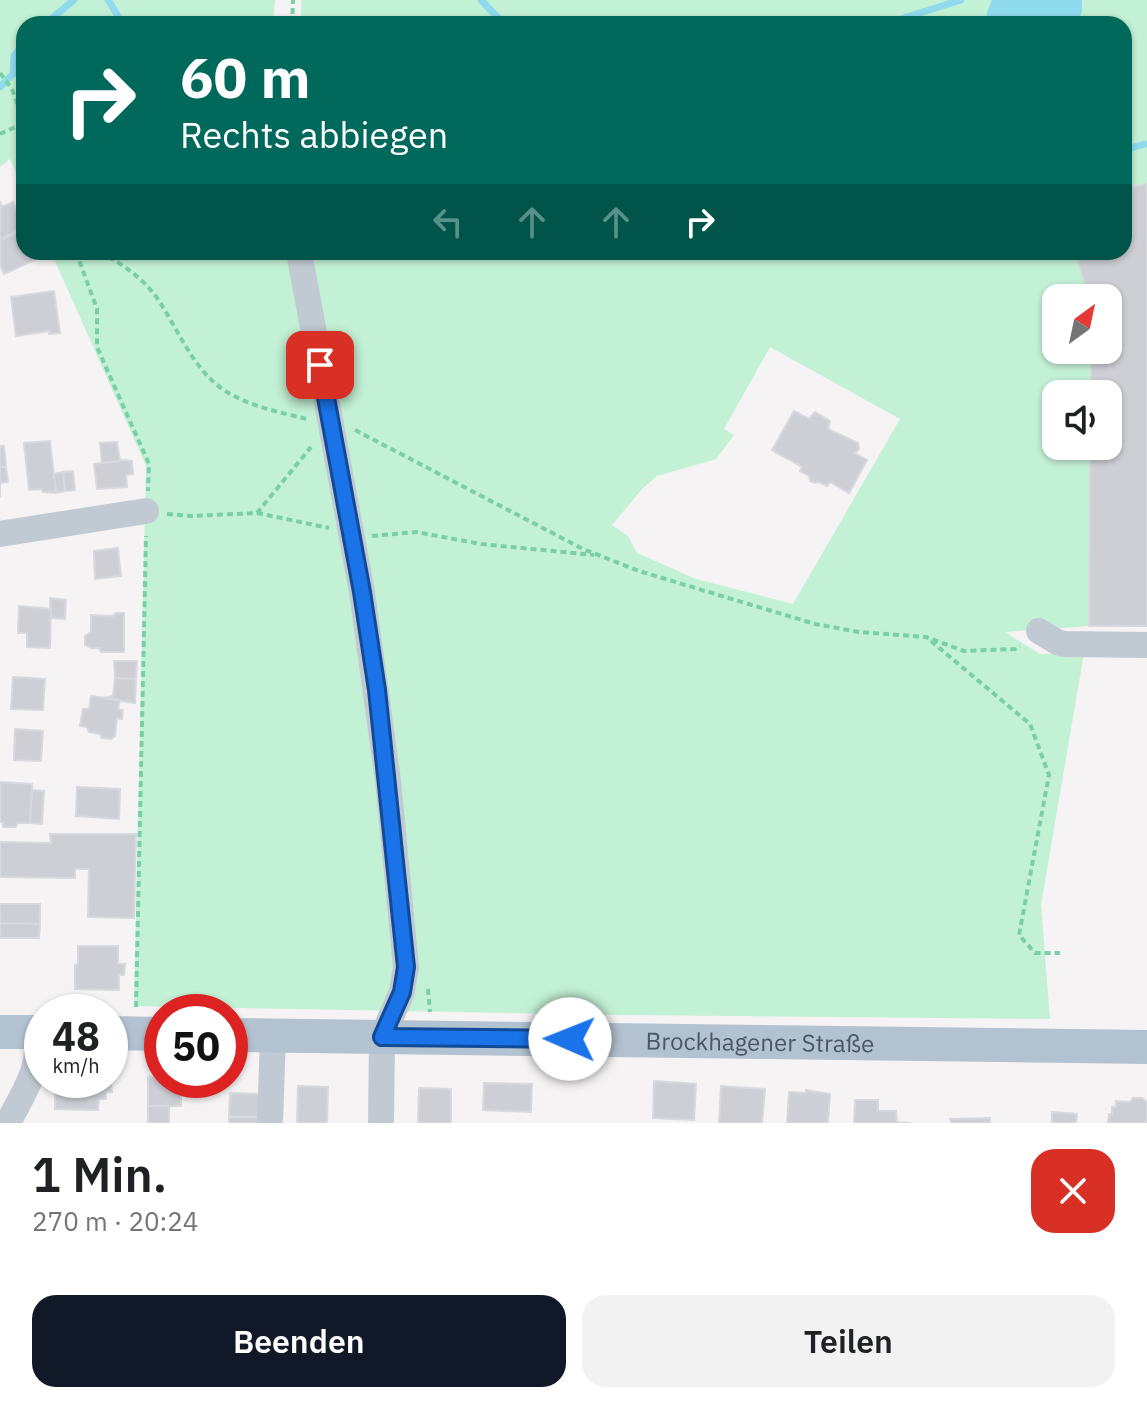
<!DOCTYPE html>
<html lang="de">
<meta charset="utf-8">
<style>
:root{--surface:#fff;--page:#f2f2f2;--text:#202124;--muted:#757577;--accent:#111827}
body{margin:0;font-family:"IBM Plex Sans",sans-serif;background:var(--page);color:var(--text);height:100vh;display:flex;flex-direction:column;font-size:30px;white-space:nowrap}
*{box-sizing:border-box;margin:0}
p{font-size:26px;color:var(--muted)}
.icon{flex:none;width:44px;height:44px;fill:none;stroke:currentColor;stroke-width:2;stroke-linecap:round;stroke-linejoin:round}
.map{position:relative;height:1123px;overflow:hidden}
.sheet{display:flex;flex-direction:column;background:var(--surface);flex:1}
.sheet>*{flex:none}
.top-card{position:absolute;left:16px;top:16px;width:1116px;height:244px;border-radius:24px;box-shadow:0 2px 6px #0004;background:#00695c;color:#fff;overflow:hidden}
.needle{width:52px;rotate:33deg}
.tools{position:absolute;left:1042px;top:284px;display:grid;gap:16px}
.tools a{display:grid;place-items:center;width:80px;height:80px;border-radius:16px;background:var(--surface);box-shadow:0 2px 6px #0004;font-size:40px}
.speed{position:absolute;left:24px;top:994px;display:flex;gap:16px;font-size:40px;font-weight:700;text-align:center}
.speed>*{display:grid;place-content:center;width:104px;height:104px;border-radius:50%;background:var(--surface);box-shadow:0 2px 6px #0004;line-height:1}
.speed small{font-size:20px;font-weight:400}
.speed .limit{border:12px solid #d22;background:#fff;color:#111}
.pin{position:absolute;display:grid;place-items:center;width:68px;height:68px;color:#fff;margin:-34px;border-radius:16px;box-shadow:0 4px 12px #0006}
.me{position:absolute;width:88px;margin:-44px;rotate:271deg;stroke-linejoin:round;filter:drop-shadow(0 0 6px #0008)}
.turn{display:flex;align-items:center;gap:28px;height:168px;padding:0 32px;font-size:36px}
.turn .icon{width:104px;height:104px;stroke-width:2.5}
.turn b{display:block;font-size:56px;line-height:68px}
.lanes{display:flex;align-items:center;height:76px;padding:0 32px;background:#0003;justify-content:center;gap:40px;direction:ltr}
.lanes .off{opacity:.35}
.round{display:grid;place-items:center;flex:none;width:84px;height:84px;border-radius:24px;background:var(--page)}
.summary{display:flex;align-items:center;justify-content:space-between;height:136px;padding:0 32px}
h1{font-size:48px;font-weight:600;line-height:60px}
.primary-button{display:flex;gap:16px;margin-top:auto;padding:16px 32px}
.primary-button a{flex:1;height:92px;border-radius:24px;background:var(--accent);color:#fff;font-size:32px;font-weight:600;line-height:92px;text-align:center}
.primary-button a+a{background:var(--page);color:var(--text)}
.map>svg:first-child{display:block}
.green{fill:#c3f1d5;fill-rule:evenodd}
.water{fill:#90daee}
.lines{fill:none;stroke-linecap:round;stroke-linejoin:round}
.stream{stroke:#90daee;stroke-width:7}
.building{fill:#cdcfd5;stroke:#d7d9de;stroke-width:2}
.path{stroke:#7ad0a6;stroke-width:4;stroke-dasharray:6 4;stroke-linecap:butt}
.minor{stroke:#c1cad2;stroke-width:26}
.major{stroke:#b3c2d1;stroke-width:34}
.route-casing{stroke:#114b97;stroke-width:20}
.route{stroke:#1a73e8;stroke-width:14}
.labels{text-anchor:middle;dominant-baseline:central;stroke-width:6;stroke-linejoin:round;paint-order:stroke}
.street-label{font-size:24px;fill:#4a5661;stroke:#fff}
</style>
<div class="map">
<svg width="1147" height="1123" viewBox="0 0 1147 1123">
<rect width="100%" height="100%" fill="#f5f3f3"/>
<!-- green -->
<path class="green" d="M0,0H275L273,24H24V191L10,159L0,167Z
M301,0H1147V182L1124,190V24H301Z
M51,252H1075L1089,298H1056V350H1091V394H1056V446H1090L1089,626L1005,632L1040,654L1084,653L1041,905L1050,1019L619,1015L134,1006L146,466ZM770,347L900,419L793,604L696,579L637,553L628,536L612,525L642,489L657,476L716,459L734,435L724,429Z"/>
<!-- water -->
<path class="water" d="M992,0H1082V12L1076,24H987V12Z"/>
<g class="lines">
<!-- stream -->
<path class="stream" d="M108,0L123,24
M481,0L504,24
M45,24L74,0
M885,24L961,0
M0,87L13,74L14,56L24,43
M1124,150L1145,144"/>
</g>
<!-- building -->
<path class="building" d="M1147,183V626H1089L1090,446H1108V394H1091V350H1108V298H1089L1075,252H1124V190Z
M0,201L2,207L13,202L24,227L0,240Z
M24,229V252H35L37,259L4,274L0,265V240Z
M54,291L60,333L49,334V331L16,336L11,297Z
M794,411L809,419L815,412L830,421L828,429L858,443L859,449L855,453L867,460L849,493L830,482L827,486L819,482L815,483L810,481L809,476L800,471L802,467L772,450Z
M50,441L56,493L43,492L42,489L29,490L24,443Z
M117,442L120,461L102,463L100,443Z
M0,446H4L6,467H0Z
M125,460L132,461L133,474L126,475L127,487L97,489L94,464Z
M0,467H6L8,482L0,483V497Z
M73,471L75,490L65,491L63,472Z
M63,472L65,491L56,493L54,474Z
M118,548L121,576L95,579L94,551Z
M50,598L66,600L65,619L51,618Z
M19,606L51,609L50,648L27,647V633H18Z
M116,613H124V652H101L99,648H91L85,645V636L91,632V615L113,616Z
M114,661H137L136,679L115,678Z
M13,677L45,679L43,710L11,709Z
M115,678L136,679L135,703L103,698L113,696Z
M91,696L120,700L118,709L123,710L122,719L117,718L115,736L111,739L102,738L100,734L89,732L87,727L80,726L83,709H89Z
M15,729L43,731L41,761L14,760Z
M0,782L32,784L30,823H17L16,827H3V822H0Z
M77,787L120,789L119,819L76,816Z
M32,790L44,791L42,824L30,823Z
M50,834H136L134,918L88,917L89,869H75V878L0,877V842L51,843Z
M0,904H40V924L0,923Z
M0,923L40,924L39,938H0Z
M78,946H118V964H125L124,975H119V990L75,989V965L78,964Z
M110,1073L112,1092H106V1099H99L98,1110L55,1109V1080H110Z
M148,1077L181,1080V1106H148Z
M654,1081L696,1084L694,1120L653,1118Z
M484,1083L532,1084L531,1112L483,1110Z
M298,1086L328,1087L327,1123H297Z
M721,1086L765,1089L762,1123H719Z
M419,1088L451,1089V1123H418Z
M806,1090L830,1094L828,1123H787L789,1092L806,1093Z
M230,1093L262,1094L261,1117H229Z
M1133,1098H1142L1147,1102V1123H1108L1109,1114H1112V1107H1116V1101L1130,1102Z
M855,1100H878V1111H896L897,1122L911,1123H854Z
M148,1106H169V1123H148Z
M1052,1112L1077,1114L1076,1123H1052Z
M229,1117H261V1123H229Z
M990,1118V1123H951L950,1119Z"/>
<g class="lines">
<!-- path -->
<path class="path" d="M292,24L293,0
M0,73L12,89L24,122
M0,134L24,123
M76,252L97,309V347L149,464L148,491
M100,252C122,264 142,277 157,298C177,327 189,361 216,384C239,404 278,412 307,419
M355,430L583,549L639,571L815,624L859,632L926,637L964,651L1015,649L1020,646
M257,513L329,528
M167,514L191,516L257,513L311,447
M372,536L416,532L481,544L594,555
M931,641L1030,724L1049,775L1019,935L1035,953H1060
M428,989L430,1012
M136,1007L146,536"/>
<!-- minor -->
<path class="minor" d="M299,252L362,592L388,781L406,967L402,992L382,1037L381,1123
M0,534L146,511
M1039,631L1057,642L1064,644L1147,645
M8,1123C24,1091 41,1070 37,1032
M270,1123L273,1036"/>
<!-- major -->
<g class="major">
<path d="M0,1032H42"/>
<path d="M110,1033L162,1034"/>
<path id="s1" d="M230,1035L1147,1047"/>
</g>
</g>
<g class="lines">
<defs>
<path id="route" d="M320,365L362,592L377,690L406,967L402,992L382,1037L570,1039"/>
</defs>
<!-- route casing -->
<use href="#route" class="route-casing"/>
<!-- route -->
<use href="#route" class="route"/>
</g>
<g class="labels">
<!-- street labels -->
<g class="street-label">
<text stroke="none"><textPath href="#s1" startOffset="530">Brockhagener Straße</textPath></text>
</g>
</g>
</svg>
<div class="tools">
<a><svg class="needle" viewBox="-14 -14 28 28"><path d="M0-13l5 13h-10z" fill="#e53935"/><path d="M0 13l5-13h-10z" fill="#757577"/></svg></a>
<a><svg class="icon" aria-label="sound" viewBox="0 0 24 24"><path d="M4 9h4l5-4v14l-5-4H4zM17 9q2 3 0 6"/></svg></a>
</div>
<div class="speed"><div>48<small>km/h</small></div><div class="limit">50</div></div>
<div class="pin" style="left:320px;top:365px;background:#d93025"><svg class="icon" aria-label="arrive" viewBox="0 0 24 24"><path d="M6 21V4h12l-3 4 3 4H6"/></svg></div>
<svg class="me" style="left:570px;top:1039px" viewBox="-20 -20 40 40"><circle r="19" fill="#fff"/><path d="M0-13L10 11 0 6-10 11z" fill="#1a73e8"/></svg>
<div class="top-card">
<div class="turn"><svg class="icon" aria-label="right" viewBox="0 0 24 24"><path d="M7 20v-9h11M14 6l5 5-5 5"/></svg><div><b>60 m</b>Rechts abbiegen</div></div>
<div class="lanes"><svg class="icon off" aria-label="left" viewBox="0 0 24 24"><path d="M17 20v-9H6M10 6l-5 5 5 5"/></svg><svg class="icon off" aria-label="ahead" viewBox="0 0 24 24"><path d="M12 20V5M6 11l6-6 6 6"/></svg><svg class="icon off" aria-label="ahead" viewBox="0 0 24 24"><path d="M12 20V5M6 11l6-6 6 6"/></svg><svg class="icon" aria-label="right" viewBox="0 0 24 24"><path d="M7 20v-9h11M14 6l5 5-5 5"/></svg></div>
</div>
</div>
<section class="sheet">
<div class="summary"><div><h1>1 Min.</h1><p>270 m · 20:24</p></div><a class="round" style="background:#d93025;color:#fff"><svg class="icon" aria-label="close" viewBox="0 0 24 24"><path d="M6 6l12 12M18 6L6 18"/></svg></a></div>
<div class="primary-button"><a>Beenden</a><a>Teilen</a></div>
</section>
